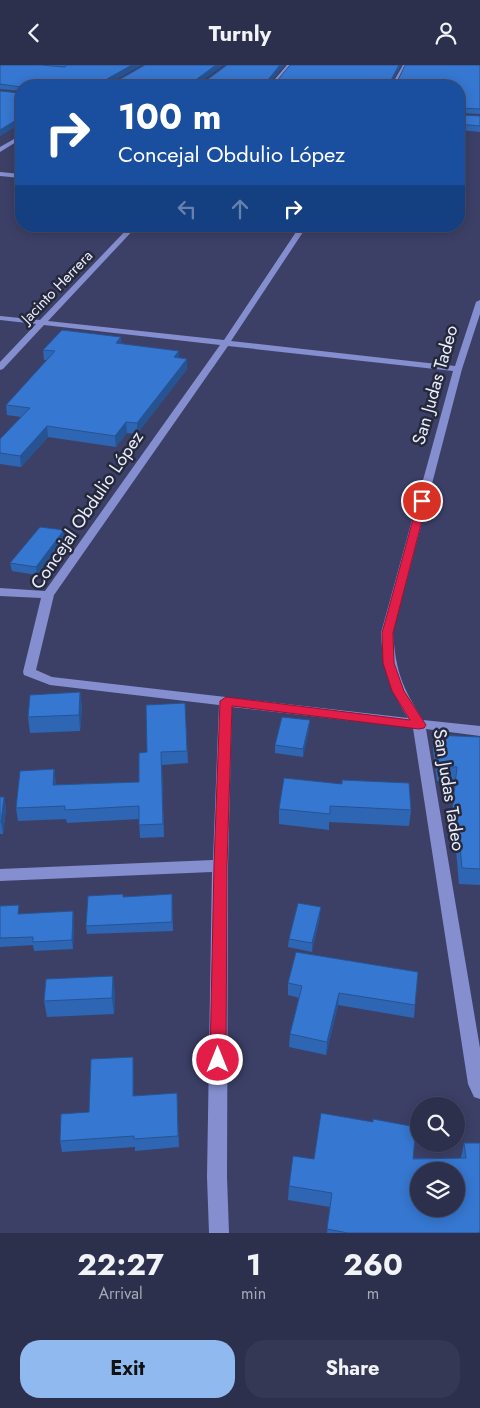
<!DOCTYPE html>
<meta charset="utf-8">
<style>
:root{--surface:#2d304d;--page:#353854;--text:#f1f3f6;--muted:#a7a9b6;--line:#484b65;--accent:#90b9f0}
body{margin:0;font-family:Jost,sans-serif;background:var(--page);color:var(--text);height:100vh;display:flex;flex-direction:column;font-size:19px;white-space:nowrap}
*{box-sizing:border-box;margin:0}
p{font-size:16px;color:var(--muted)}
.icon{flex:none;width:28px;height:28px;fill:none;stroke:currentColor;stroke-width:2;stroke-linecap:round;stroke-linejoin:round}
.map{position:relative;height:1168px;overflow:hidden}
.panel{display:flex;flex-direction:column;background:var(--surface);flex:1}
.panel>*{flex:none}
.guide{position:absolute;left:15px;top:15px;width:450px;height:152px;border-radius:20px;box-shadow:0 2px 12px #0003,0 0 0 1px var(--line);background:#1a4fa0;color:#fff;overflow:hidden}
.tools{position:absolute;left:410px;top:1032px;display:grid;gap:10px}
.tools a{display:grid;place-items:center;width:55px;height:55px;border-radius:50%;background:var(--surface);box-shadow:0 2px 12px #0003,0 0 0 1px var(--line);font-size:25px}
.pin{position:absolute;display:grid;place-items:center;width:42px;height:42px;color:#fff;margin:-21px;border:2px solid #fff;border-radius:50%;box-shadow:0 1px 5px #0007}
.me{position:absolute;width:55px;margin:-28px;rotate:0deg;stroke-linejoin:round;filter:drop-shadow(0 0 4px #0008)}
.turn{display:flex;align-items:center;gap:18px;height:105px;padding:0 20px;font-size:22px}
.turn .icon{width:65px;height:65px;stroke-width:2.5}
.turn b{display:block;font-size:35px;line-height:42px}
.lanes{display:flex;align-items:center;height:48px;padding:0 20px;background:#0003;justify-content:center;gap:25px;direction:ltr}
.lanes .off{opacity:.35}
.eta{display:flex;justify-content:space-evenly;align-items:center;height:85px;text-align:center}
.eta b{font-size:30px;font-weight:700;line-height:35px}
.action{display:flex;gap:10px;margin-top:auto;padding:10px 20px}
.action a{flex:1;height:58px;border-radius:20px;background:var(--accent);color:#111;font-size:20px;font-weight:700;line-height:58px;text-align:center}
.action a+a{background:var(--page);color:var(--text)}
header{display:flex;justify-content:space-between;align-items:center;height:65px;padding:0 20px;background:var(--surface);font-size:22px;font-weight:700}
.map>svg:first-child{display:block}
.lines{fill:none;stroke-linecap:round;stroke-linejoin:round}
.minor{fill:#858ecf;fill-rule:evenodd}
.wall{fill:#2e66b4}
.shaded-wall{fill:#265392}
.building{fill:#3677d1;stroke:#265392;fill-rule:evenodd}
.route{fill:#e11d48;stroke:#92132f}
.labels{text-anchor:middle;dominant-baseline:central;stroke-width:5;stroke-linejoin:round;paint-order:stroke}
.far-street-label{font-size:15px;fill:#eaedfc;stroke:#26293b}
.street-label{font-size:18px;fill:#eaedfc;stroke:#26293b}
</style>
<header><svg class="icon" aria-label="back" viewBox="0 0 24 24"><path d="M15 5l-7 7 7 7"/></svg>Turnly<svg class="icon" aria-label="person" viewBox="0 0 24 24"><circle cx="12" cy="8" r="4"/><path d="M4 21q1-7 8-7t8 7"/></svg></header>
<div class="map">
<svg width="480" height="1168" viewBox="0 0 480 1168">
<rect width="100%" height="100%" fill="#3c4067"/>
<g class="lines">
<!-- minor -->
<path class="minor" d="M287,0H292L274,21H269Z
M403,0H407L395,21H391Z
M21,70V74L0,87V82Z
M0,107L21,109V113L0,111Z
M130,161H137L48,256L224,275L300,161H307L231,276L455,301L476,237L480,235V249L462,304L393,568C396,607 402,622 423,655L480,661V671L426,664L480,983V1034L474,1032L468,1019L413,663L232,642L228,801L227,1112L229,1168H209L207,1112L212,807L0,816V804L213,795L219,640L50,620L24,610L23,607L41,533L0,531V523L45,526L220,280L44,260L3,304L0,305V297L36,259L0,255V251L40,255ZM228,281L453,306L381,568C383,607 388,620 408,653L52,612L36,605L54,530Z"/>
</g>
<!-- wall -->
<path class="wall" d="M0,0H141L111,17H115L145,0H223L200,17H276L401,0L392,17L480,0V49L459,48V21H21V58L0,71L21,26L0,24Z
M459,50L480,51V67L459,65Z
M121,278L179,293L187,294V304L137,369L127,368L116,382L48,372L21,402L0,399V374L21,352L7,350L6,340L47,295H44L43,285Z
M64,465V473L37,510L12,506L10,498Z
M80,627L82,643L80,666L30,668L28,652Z
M185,638L188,698L162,700L164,772L140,773L139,754L67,758L66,754L18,756L16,743L54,704L56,720L139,717L147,687Z
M309,664L303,692L275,688V680Z
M435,670L480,672V820L459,819L455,774L449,773L455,718L437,716L433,685Z
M284,713L411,745L409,761L329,757V765L279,759V744Z
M0,732H4L6,744L3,769H0Z
M172,829L173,866L87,869L86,861Z
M0,841L20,849L73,846L74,855L73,884L34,886L33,880L0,882Z
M320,851L312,887L288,882L289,874Z
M288,918L415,940L414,953L338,940L326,990L289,982L290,969L299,933L288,930Z
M115,927L114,949L47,952L44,936Z
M134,1003V1031L177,1028L179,1082L135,1086V1082L62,1087L60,1076Z
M464,1078H480V1168H327L330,1142L288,1135L289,1121L314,1094L461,1093Z"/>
<!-- shaded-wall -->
<path class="shaded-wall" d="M132,0H141L107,19L106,21L107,14Z
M216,0H223L197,20V14Z
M280,0H285L268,20V15Z
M399,0H401L390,21V17Z
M21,52V58L0,71V65Z
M121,272L122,282L116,278Z
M179,286V296L174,292Z
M187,294V304L137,369V358Z
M126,357L127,368L116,382L115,371Z
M47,361L48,372L21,402L20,391Z
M64,465V473L37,510L36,502Z
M80,627L82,643L80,666L79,650Z
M310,655L309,664L303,692V684Z
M54,704L56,717L55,733L53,720Z
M4,732L6,744L3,769L1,757Z
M321,842L320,851L312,887V878Z
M73,846L74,855L73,884L72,875Z
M113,911L115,927L114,949L112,933Z
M339,928L338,940L326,990L327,977Z
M133,992L134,1003V1042L133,1031Z"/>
<!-- building -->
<path class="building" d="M0,0H41L65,2L67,0H132L107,14L106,17H115L145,0H216L197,14L196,17H204L227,0H280L268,15V17H276L290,0H399L390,17H397L405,0H480V44L460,43H459V21L21,22L0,19Z
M21,25V52L0,65V26L20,28Z
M459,50L480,51V61L459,59Z
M62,265L121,272L116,278L179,286L174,292L187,294L137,358L126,357L115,371L47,361L20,391L0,388V374L30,343L6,340L55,286L43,285Z
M40,462L64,465L36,502L10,498Z
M80,627L79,650L28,652L30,630Z
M185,638L187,686L161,687L163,759L139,760V741L65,745V741L16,743L20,706L54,704L53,720L139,717V688L147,687L146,640Z
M282,652L310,655L303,684L275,680Z
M435,670L480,672V804L462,803L458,758L451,757L457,702L439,701Z
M284,713L342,719V715L409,718L411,745L330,741V749L279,744Z
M0,732H4L1,757H0Z
M123,829V832L172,829V857L86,861L88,831Z
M298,838L321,842L312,878L289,874Z
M19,840L18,849L73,846L72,875L33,877V872L0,873V841Z
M296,887L418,907L415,940L339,928L327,977L290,969L302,921L288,918Z
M113,911L112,933L44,936L46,914Z
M133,992V1031L177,1028L178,1071L134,1074V1071L60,1076L61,1049L89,1047L91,994Z
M321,1048L373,1057V1054L416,1062L413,1094L466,1093L464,1078H480V1167H479L478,1168H348L327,1164L332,1128L289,1121L293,1091L314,1094ZM419,1106H456V1144H419Z"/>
<!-- route -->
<path class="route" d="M422,433L427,436L393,568L394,598L404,626L426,660L424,663L419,664L232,641L227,800L226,995L224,1000L218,1003L212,1000L210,995L214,800L220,636L226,632L410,655L392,626L383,598L382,568L418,436Z"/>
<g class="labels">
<!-- far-street labels -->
<g class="far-street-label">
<text transform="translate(57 222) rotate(-46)">Jacinto Herrera</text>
</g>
<!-- street labels -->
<g class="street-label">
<text transform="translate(435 320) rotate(-74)">San Judas Tadeo</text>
<text transform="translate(87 445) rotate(-56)">Concejal Obdulio López</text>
<text transform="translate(449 725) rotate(81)">San Judas Tadeo</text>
</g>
</g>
</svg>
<div class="tools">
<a><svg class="icon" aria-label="search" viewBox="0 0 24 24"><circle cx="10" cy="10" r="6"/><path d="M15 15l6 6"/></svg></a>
<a><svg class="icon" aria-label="layers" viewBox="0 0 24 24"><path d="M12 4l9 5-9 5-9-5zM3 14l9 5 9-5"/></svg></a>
</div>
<div class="pin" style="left:422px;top:436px;background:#d93025"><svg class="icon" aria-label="arrive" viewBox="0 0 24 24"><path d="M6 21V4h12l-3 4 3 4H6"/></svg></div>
<svg class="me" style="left:218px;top:995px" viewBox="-20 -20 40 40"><circle r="17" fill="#e11d48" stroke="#fff" stroke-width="3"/><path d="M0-11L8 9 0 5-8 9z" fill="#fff"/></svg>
<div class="guide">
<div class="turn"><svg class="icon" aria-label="right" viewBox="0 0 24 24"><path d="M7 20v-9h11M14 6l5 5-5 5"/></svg><div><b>100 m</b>Concejal Obdulio López</div></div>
<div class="lanes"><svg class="icon off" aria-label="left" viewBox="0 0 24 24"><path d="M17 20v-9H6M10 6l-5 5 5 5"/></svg><svg class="icon off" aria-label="ahead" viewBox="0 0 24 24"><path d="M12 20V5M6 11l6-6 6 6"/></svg><svg class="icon" aria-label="right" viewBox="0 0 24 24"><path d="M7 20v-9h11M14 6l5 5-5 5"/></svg></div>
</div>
</div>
<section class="panel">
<div class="eta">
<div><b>22:27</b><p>Arrival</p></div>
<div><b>1</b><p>min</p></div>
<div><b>260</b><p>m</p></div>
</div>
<div class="action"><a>Exit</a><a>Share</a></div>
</section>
